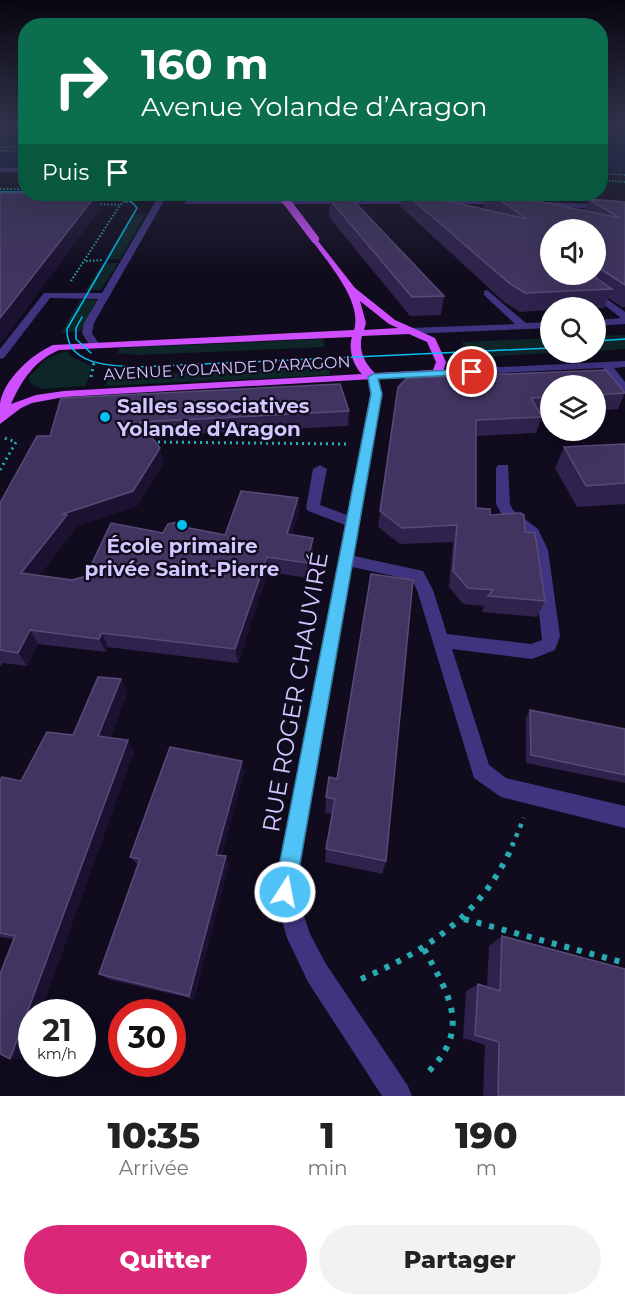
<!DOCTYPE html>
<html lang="fr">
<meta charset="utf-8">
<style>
:root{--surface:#fff;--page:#f2f2f2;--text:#222;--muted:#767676;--accent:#db2777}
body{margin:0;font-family:Montserrat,sans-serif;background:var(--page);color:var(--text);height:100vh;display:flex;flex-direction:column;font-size:22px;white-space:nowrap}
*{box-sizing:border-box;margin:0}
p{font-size:20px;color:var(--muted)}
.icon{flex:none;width:33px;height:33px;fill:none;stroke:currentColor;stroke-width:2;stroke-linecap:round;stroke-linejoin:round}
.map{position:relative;height:1096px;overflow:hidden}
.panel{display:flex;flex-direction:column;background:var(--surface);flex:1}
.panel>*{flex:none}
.banner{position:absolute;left:18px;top:18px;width:590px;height:183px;border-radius:24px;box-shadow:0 6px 24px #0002;background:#0b6e4f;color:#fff;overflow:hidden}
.controls{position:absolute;left:540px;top:219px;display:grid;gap:12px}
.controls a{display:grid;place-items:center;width:66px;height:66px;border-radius:50%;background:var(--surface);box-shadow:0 6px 24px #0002;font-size:30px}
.speed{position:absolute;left:18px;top:999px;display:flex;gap:12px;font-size:30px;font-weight:700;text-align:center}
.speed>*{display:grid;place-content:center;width:78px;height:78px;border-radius:50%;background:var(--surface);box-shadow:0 6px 24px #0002;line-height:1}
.speed small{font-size:15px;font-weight:400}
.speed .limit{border:9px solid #d22;background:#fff;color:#111}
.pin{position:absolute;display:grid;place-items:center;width:51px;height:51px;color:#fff;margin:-26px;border:3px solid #fff;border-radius:50%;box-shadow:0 2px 6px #0007}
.me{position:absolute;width:66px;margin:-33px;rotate:11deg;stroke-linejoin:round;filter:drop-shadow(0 0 4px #0008)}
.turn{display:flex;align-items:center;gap:21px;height:126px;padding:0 24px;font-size:27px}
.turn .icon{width:78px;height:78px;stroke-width:2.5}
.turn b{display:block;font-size:42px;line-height:51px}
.then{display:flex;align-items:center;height:57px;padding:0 24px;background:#0003;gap:12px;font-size:22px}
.eta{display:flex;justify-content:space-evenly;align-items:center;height:102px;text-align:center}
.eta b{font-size:36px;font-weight:800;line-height:42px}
.action{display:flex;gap:12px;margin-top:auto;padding:12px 24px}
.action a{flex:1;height:69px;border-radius:36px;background:var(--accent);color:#fff;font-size:24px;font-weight:800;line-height:69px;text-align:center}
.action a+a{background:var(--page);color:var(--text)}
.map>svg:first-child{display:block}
.green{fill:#0e2628}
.water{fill:#07143b}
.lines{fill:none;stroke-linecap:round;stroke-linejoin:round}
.path-far4{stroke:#28acb2;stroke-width:1.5;stroke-dasharray:1.5 1.5;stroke-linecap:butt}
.path-far3{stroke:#28acb2;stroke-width:2;stroke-dasharray:1.5 2;stroke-linecap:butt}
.path-far2{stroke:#28acb2;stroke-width:3;stroke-dasharray:2 4;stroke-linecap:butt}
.path-far1{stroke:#28acb2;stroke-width:4.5;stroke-dasharray:4 6;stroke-linecap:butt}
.path{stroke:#28acb2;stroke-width:6;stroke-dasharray:5 8;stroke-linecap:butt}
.minor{fill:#3e347f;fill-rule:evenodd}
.major{fill:#cf4eff;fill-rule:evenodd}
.tram{stroke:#00c1f2;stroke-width:1.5}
.major-bridge{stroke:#cf4eff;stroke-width:8}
.wall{fill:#2f224c}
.shaded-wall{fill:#1b1231}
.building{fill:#413460;stroke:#584b79;stroke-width:1.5}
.route{fill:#4fc3f7;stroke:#337fa1;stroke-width:1.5}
.poi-dot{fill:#00c1f2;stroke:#100b1d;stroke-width:2}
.labels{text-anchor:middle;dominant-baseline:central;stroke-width:4.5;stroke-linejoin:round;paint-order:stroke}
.far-street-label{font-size:16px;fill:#d3c7ff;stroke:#100b1d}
.poi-label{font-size:20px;font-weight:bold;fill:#d3c7ff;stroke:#100b1d;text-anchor:start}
.near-street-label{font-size:24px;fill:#d3c7ff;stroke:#100b1d}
</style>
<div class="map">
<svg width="625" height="1096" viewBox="0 0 625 1096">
<rect width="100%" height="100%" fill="#100b1d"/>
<!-- green -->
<path class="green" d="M132,214H146L120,259H105Z
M103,263H118L101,290H86Z
M80,300H96L81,331L61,333Z
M625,335V349L596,351V336Z
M550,338V352L558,353L470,357L462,342Z
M323,339L325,347L137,355L117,353L119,348Z
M67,351L72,357L92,366L86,386L42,389L30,383L29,377L46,359Z
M329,366L330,375L105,386L108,376Z"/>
<!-- water -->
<path class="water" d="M0,124H25V167H0Z
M600,124H625V173L600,171Z"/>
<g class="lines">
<!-- path-far4 -->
<path class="path-far4" d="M0,147L25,146
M0,151H20
M600,173L625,175
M600,180L625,182"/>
<!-- path-far3 -->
<path class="path-far3" d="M0,189H26
M126,202L142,197
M97,204L119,205
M86,261L103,260
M71,281L120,205L126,200
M93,364L94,361"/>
<!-- path-far2 -->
<path class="path-far2" d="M91,377L94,363
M152,442L348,444
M0,470L16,442L1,437"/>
<!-- path-far1 -->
<path class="path-far1" d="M512,846L524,818"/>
<!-- path -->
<path class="path" d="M464,919L625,963
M424,949C450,997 472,1030 426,1074
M361,979C427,951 484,913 513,844"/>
<!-- minor -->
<path class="minor" d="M0,168H26V172H0Z
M152,194H159L165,199L94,323L92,333L99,344L98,346H90L82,333L84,323L98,299L50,298L4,358L0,359V349L44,293H102L157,199Z
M187,200H502L506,202L502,204H184Z
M526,201L625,206V210L523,205Z
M593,289L625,312V324L596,326V320L621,318L590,294V290Z
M487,290L526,323L550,322V328L410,334L405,331L410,328L515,324L484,295V291Z
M625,361V367L614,368L625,382V392L621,391L603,368L438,376L432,373L438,370Z
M373,374L379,377L382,394L354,556L423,571L433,590L447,634L531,644L542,640L532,550L527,536L503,517L496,504V468L498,465H508L510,504L513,510L538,529L548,550L560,636L555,650L532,659L452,649L489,765L506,778L625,806V828L501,797L474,778L417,590L412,580L352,567L296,892L310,934L326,964L408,1086L412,1096H382L308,982L287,938L274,892L345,525L308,511L306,508L313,469L320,465L327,469L320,505L347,515L370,394L367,377Z"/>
<!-- major -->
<path class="major" d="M315,237L355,288L395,320L435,338L446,362L442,375L64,397L32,403L21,408L0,424C0,417 0,410 0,404C3,380 32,354 53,345L354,330C363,301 327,262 311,239ZM360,301L389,324L398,328L364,330L366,323ZM409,334L427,342L436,362L433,370L375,373C365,364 358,350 362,336ZM352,337C348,348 353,366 362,374L64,391L36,395L11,404C22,380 34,361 59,350Z"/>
<!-- tram -->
<path class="tram" d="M0,192H26
M81,194C101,194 124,190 137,208L67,329C66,365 110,366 138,367L550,348
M82,317L76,328V339L91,353
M596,341L625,339"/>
<!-- major-bridge -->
<path class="major-bridge" d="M281,194L315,239"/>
</g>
<!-- wall -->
<path class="wall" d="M401,194H417L488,210L483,206L486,194H503L584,211L588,199L625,202V307H622L608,298L604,308H550V310L520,312L504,302L400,206Z
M330,200L444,296L441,315L410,316L329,217Z
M606,370L625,393L618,409L596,411V386H550V413L540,414L542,417L536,433L476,436V508L490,509V515L521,513L524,515L525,532L535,533L545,601L537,617L482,612L484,606L463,604L449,587L453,542L400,544L378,527L398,387L407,378Z
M61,398L349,411L348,426L151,436L164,463L137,506L73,528L74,530L39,576L72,580L86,576L163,533L189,528L225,535L298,498L299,513L292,535L313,538V553L308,578L268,572L238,663L108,647L106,652L38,644L27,666L3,663L0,667V503L50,436Z
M625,444V504L577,507L555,468L564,447Z
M121,679L127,693L110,738L134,752L32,1012V1040L25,1060L14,939L0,937V780L21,781L73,735Z
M530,710L625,729V783L526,763V718Z
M244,771L222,855L229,864L194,999L108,979L99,974L138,865L130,857Z
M329,777L386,861L382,874L325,862L326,849L332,814L325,813L326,797Z
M502,936L625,1096H483L485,1045L463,1038L466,991L478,984L487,987L489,946Z"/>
<!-- shaded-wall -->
<path class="shaded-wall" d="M97,194L101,208L0,345V318Z
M599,268L592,287L593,274H596V270Z
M160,448L164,463L137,506L73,528L74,530L30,588L21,573L63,514Z
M298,498L299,513L288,549L287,534Z
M313,538V553L308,578L307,563Z
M267,557L268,572L238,663L235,649Z
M30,630L38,644L27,666L18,653Z
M102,633L108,647L106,652L99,639Z
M121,679L127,693L106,748L98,736Z
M128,740L134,752L41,1012H32V1040L25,1060L10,1059Z
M242,761L244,771L220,863L216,855Z
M226,856L229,864L194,999L189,996Z"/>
<!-- building -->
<path class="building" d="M0,193L97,194L0,318Z
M339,194H347L444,296L412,297L330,200Z
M406,194H417L527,219L491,194H503L620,218L588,199L625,202V285L599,268L596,270V230H550V274H595V277L612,289L525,293L509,283Z
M606,370L625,393L596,395V386H550V397L531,398L542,417L476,420V508L490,509V515L521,513L524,515L525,532L535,533L545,601L488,596L493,590L468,588L453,571L457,525L402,528L380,511L398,387L407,378Z
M340,384L349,411L140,422L160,448L133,491L63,514L67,515L21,573L72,580L86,576L111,523L163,533L168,524L183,521L189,528L225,535L241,491L298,498L287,534L313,538L307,563L267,557L235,649L102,633L99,639L30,630L18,653L0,650V503L37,436H50L61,398Z
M625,444V483L586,486L564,447Z
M371,574L413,580L386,861L326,849L335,799L326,797L329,777L337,779Z
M98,677L121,679L98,736L128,740L10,1059L0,1054V974L15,936L0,933V780L2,777L21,781L47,732L73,735Z
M530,710L625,729V775L531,755Z
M170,747L242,761L216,855L226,856L189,996L99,974L140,859L130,857Z
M502,936L625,969V1096H498L499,1042L475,1035L478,984L500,991Z"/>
<!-- sky -->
<linearGradient id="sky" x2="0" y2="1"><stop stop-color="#090610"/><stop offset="0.45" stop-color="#31344c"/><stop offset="1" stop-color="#31344c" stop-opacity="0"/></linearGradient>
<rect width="625" height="277" fill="url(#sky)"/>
<!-- route -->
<path class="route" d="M472,369L475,370V374L378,379L382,394L295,892L292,899L285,902L278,899L274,892L371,394L368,377L373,374Z"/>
<!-- markers -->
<g class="poi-dot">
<circle cx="105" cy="417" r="6"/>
<circle cx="182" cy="525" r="6"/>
</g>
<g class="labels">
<!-- far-street labels -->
<g class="far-street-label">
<text transform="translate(227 368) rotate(-3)">AVENUE YOLANDE D’ARAGON</text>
</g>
<!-- poi labels -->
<g class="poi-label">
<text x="117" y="406">Salles associatives<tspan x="117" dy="23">Yolande d'Aragon</tspan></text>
<text x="182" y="546" text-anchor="middle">École primaire<tspan x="182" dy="23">privée Saint-Pierre</tspan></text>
</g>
<!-- near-street labels -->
<g class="near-street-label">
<text transform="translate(295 692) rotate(-80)">RUE ROGER CHAUVIRÉ</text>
</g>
</g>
</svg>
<div class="controls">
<a><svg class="icon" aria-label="sound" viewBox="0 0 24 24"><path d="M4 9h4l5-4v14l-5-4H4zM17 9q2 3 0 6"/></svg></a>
<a><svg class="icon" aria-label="search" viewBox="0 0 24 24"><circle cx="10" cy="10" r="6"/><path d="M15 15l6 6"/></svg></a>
<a><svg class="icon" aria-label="layers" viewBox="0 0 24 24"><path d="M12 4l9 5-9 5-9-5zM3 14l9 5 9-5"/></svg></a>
</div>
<div class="speed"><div>21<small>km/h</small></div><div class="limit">30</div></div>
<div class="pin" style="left:472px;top:372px;background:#d93025"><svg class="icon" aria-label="arrive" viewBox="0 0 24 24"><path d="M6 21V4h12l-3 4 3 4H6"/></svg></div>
<svg class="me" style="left:285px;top:892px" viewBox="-20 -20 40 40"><circle r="17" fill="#4fc3f7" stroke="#fff" stroke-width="3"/><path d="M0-11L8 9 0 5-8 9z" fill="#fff"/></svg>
<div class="banner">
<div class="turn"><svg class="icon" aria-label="right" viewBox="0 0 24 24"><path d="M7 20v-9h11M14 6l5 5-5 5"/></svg><div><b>160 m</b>Avenue Yolande d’Aragon</div></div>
<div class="then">Puis<svg class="icon" aria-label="arrive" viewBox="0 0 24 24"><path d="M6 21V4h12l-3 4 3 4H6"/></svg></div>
</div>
</div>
<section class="panel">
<div class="eta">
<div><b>10:35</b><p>Arrivée</p></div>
<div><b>1</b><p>min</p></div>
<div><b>190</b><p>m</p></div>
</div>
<div class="action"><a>Quitter</a><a>Partager</a></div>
</section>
